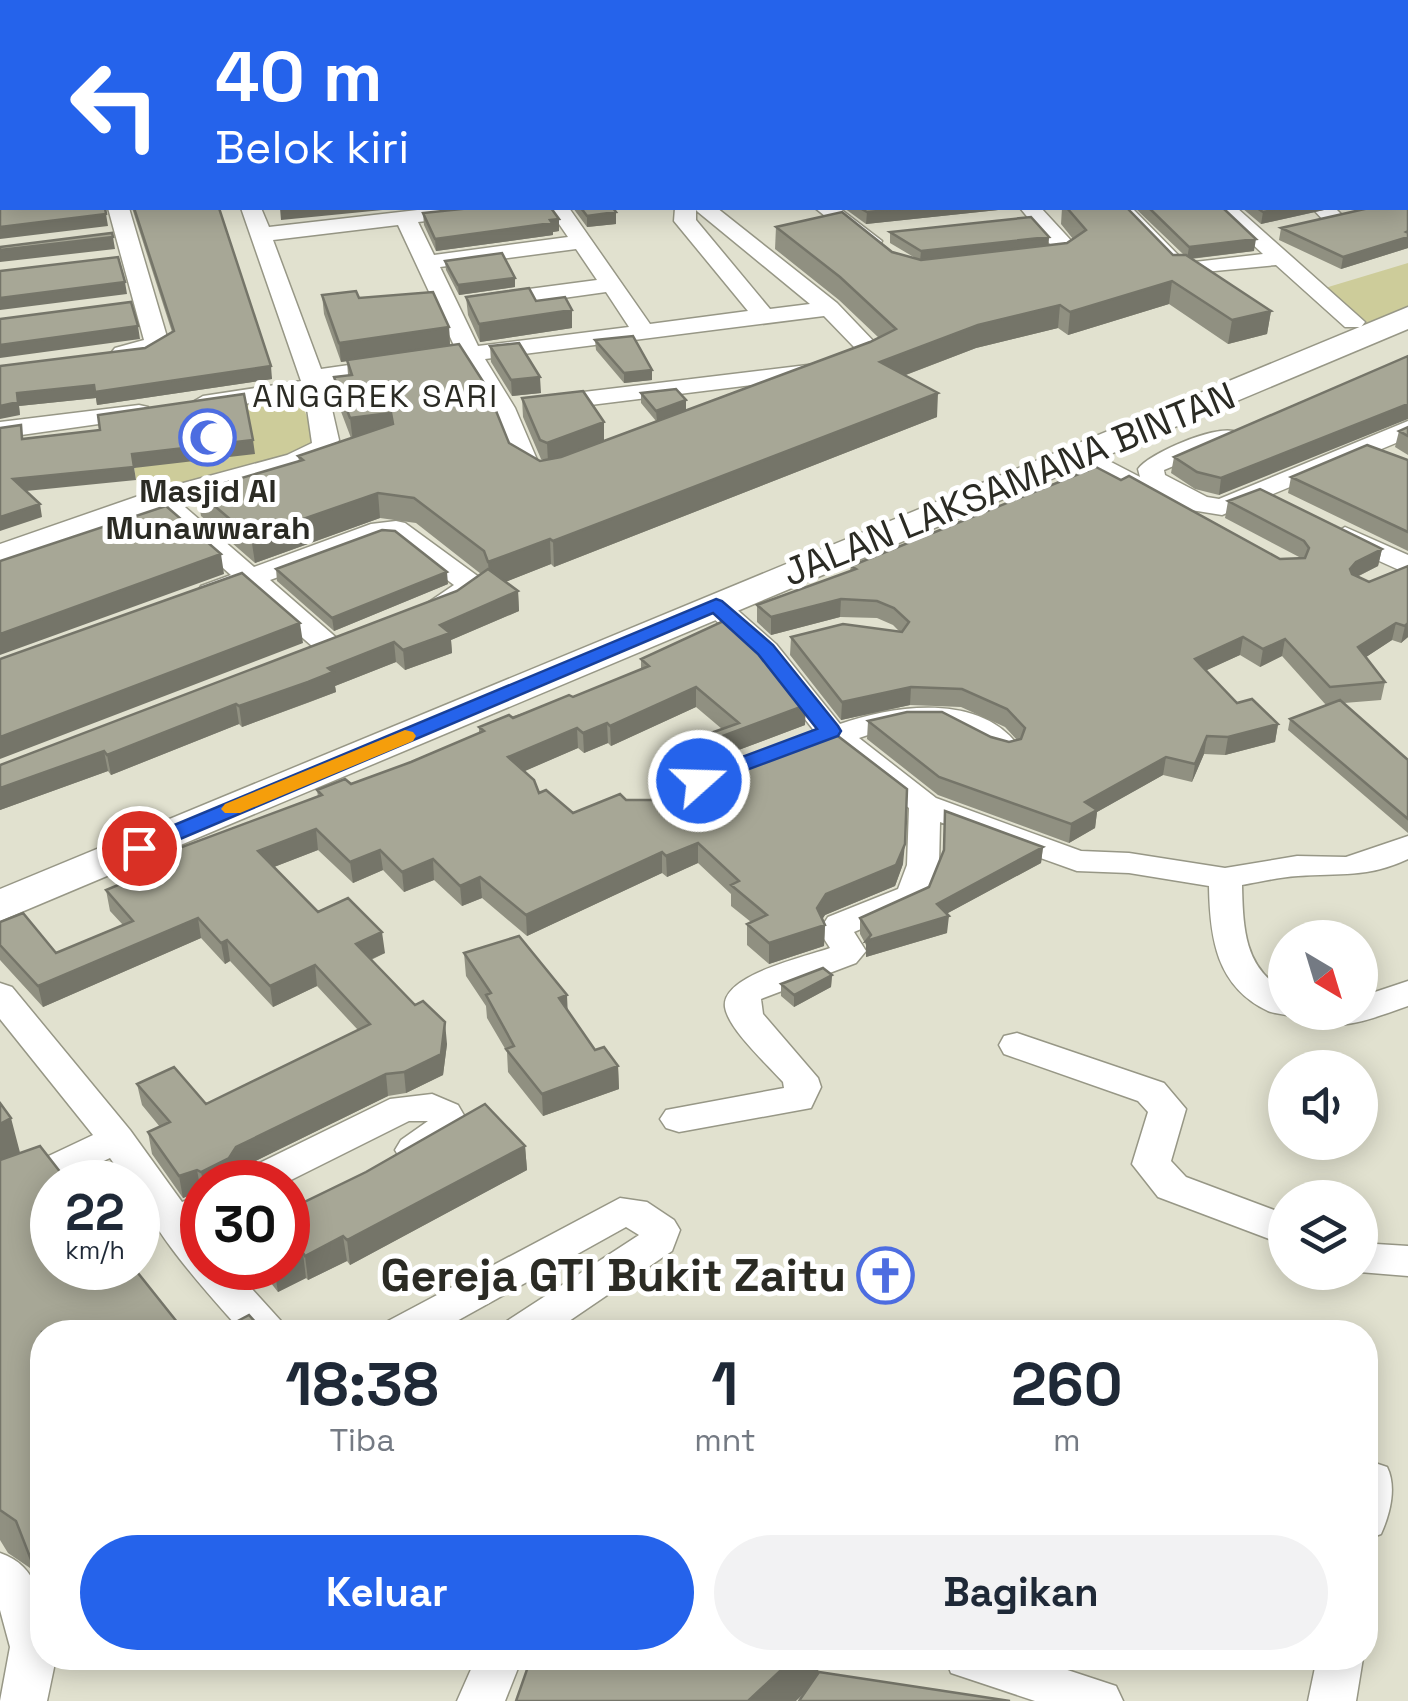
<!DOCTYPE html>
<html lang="id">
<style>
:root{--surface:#fff;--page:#f2f2f3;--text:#1f2937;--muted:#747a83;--accent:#2563eb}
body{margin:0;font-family:"Space Grotesk",sans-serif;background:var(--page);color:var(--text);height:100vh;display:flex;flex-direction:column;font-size:38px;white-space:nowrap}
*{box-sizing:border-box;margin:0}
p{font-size:32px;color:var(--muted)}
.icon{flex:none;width:55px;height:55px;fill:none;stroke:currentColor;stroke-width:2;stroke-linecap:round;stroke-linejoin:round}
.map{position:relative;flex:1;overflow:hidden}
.side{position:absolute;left:30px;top:1320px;width:1348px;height:350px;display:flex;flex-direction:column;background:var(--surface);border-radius:40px;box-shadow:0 5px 25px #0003}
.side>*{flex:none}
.guide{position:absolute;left:0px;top:0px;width:1410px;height:210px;box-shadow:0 5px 25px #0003;background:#2563eb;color:#fff;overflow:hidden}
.needle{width:65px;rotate:142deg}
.buttons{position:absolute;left:1268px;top:920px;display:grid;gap:20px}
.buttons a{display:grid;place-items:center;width:110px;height:110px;border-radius:50%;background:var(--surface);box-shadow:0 5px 25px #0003;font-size:50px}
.speed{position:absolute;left:30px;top:1160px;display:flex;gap:20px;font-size:50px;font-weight:700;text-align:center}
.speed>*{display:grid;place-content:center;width:130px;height:130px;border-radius:50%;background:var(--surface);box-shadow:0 5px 25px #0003;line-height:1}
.speed small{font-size:25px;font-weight:400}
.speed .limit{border:15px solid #d22;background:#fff;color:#111}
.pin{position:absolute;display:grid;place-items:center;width:85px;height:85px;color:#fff;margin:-42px;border:5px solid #fff;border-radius:50%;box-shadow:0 2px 10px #0007}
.me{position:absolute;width:110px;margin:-55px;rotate:70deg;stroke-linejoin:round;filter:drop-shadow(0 0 8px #0008)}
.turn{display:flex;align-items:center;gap:35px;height:210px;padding:0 50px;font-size:45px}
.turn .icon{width:130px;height:130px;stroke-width:2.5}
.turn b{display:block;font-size:70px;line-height:85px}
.eta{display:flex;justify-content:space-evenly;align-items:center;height:170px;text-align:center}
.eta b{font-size:60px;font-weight:800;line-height:70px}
.action{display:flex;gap:20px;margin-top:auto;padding:20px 50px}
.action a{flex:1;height:115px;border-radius:60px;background:var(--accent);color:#fff;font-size:40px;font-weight:800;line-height:115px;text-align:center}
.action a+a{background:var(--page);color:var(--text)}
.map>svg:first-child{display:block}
.green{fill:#cdcc9a}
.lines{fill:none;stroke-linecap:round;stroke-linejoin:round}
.street-casing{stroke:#979786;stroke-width:3}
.secondary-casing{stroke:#979786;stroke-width:3}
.street{fill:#fff;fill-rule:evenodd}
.secondary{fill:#fff;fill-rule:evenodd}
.wall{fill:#909081}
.shaded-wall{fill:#757569}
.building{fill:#a7a796;stroke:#757569;stroke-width:2.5}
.route{fill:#2563eb;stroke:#184099;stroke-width:2.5}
.slow{fill:#f59e0b}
.labels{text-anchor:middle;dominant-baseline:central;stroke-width:10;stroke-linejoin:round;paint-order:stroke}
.far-neighbourhood-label{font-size:32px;letter-spacing:2.5px;fill:#2b2b24;stroke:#fff}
.far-poi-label{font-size:32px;font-weight:bold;fill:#2b2b24;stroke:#fff}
.street-label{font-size:38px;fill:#2b2b24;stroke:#fff}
.near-poi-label{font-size:45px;font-weight:bold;fill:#2b2b24;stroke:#fff;text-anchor:end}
</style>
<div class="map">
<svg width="1408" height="1701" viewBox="0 0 1408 1701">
<rect width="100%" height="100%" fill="#e1e1cf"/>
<!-- green -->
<path class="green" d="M1408,263V306L1362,325L1315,291Z
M297,390L315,439L287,462L266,460L139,505L128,416Z"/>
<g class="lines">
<defs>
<path id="street" d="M398,0H416L418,2H400Z
M447,0H465L467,2H449Z
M0,18H2V28H0Z
M108,208H129L167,337L172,343L168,348L123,360L115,358L111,353L115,348L144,340Z
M241,208H261L269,227L435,208H494L484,214L418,222L434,255L568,237L548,208H569L650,324L748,311L674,221L675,208H717L837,303L880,348C868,364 847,374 828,369L824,364L855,348L824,316L485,359L515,408L538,462L560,474L556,479H531L514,466L491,408L458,354L398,225L273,240L321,369L391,359L403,366L391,373L326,383L339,440L331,453L305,465L178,501L254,567L371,524L396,521L405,523L483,580L487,586C475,600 449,615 430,610L426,604L454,585L390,537L270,580L339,640L343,646L339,652H319L246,589L211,600L201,598L197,592L201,586L231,575L156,509L0,561V544L150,492L287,455L312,443L305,395L203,410L191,403L203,396L301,381ZM696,210L698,212L810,304L770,309L696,220ZM576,249L597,280L492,294L481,301L492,308L606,292L629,327L478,346L440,267Z
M815,208H839L882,241L879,246H863Z
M1020,208H1041L1077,247L1080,252L1077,257L1039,266L1031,264L1028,259L1031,254L1054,249Z
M1110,208H1132L1186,263L1263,254L1214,208H1237L1365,322L1361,327H1345L1276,265L1173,275Z
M1312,208H1335L1344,217L1333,223L1325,222Z
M816,364L828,371L824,376L542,411L530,404L542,397Z
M139,405L148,407L151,412L148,417L0,438V422Z
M1408,421V438L1222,515L1191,510L1173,500L1161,507L1152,505L1064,454L1077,446L1086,449L1140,477L1138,469C1149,453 1214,426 1233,431L1237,436L1233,441L1164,470L1165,475L1207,497L1219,499Z
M1345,527L1408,555V574L1335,541L1332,535Z
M715,597L725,599L776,644L840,724C895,705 981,692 1020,748L1016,755C991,761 975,737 952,729C923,719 887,728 859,738L936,798L1081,851L1129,853L1225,868L1297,856L1346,857L1408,836V859C1368,878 1340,873 1298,876C1279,877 1260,882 1242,885C1243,927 1244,969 1285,990V1012H1360V997L1408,981V1006C1362,1022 1336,1034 1290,1016C1284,1014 1275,1014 1268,1011C1216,986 1210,938 1209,886L1129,873L1077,871L940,822L939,865L924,902L854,932L866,951L856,963L761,999L763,1014L818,1078L821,1087L811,1108L679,1132L666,1128L660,1119L666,1110L784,1088L783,1082C768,1065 728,1029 725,1007C721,975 805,957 830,948L819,931L828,917L898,889L907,865L909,808L819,737L756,656L705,611L701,605L705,599Z
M0,983L12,987L130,1130L182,1202L202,1195V1268H233L281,1321L286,1332H242C216,1302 138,1219 138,1182H127L110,1158L0,1209V1179L93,1135L0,1019Z
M1017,1033L1164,1083L1186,1109L1171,1161L1186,1177L1285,1214V1245L1158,1197L1132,1164L1148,1112L1138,1101L1004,1054L999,1045L1004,1036Z
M432,1094L458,1105L469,1124C456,1146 425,1167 401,1160L395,1150L401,1140L428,1121H409L287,1182H236L241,1172L390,1099Z
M620,1198L647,1202L674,1220L680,1230L672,1251L553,1332H501L507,1321L639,1235L626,1227L437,1332H383L388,1321Z
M1360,1243L1408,1246V1276L1359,1272Z
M1372,1462L1387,1467C1397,1487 1390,1514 1381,1534L1365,1540V1464Z
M0,1553C47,1569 42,1617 42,1658H56L47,1701H0L10,1647L0,1610Z
M476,1658H522L505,1701H457Z
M945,1658H1031L1116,1686L1123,1701H1035L951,1673Z
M1317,1658H1363L1356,1701H1308Z"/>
<path id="secondary" d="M1408,307V329L0,921V889Z"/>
</defs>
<!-- street casing -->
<use href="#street" class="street-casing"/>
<!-- secondary casing -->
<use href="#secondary" class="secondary-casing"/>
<!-- street -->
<use href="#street" class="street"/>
<!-- secondary -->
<use href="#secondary" class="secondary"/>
</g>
<!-- wall -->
<path class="wall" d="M132,208H219L272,379L97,405L96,398L19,406L20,415L0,366L145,348L172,332Z
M573,208H613L616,212V224L587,227Z
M844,208H1017L866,224Z
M1062,208H1127L1173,255H1184L1135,208H1223L1254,251L1191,259L1271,311L1267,334L1228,344L1169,304L1068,335L1058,328L976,348L906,375L937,417L554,567L551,564L505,582L518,591L519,611L451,640L452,653L405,670L396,662L335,686L336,692L310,702L242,727L239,724L111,775L108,771L0,810V765L457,591L481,574L416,523L380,518L255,563L201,516L197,491L299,461L298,456L351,438L337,401L334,377L348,375L347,361L341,362L324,314L322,295L359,298L449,327L450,345L509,443L540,461L544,460L541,459L523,417L522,398L604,422V441L656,421L641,403V393L686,400V410L879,338L839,300L775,249L776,227L917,259L890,243V232L1049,237L1048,246L1067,243L1073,239L1061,224Z
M1242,208H1333L1261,224Z
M423,213L559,231L553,232V235L436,251L424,225Z
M1281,228L1408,248L1341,269L1279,240Z
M445,261L515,278V287L459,295L446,270Z
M466,297L536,301L572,328L480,342L468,315Z
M595,340L652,370V380L624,383L596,350Z
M490,346L541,393L512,396L491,362Z
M1408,356L1219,495L1195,489L1171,473L1174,457Z
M1408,427V455L1395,447L1399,431Z
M1408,460V551L1288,493L1291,477Z
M1228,501L1382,549L1378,566L1357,577L1369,582L1408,566V637L1401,643L1392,640L1366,657L1385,682L1381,700L1344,703L1408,760V833L1288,730L1290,719L1326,705L1282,656L1260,667L1240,655L1206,670L1237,703L1278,724L1275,742L1225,755L1204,754L1192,782L1163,775L1097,812L1095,828L1069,843L938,795L867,739L868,721L991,737L1009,742L1017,740L1005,727L961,707L910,705L841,720L790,655L791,637L900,632L893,625L877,618L840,617L771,635L757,622V605L850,571L851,566L1301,558L1225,518Z
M276,569L448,584L334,631L277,581Z
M641,659L805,725L669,776L663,770V750L722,729L696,707L611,746L608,743L584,753L578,748L524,771L539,793L573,813L626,800L903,864L895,886L825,915L822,919L825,925L824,946L769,964L747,945V924L751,922L731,906V894L698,863L667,877L662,873L527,936L482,898L462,906L434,880L404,892L383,870L353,883L318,850L274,867L318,912L385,953L371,960L447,1044L443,1075L406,1093L388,1096L239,1169L233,1180L228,1182H202V1192L201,1191L183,1198L152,1154L148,1132L160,1127L142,1105L137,1084L206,1104L358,1030L317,986L273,1007L230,961L225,964L201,938L43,1007L0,960V922L56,953L123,925L110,911L106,890L134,879L131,866L318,797L317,790L351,784L411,762L479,733V727L573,697L641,669Z
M945,811L1043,847L1041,863L946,914L947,933L866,957V945L860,934V918L929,887L943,852Z
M464,953L567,995V1010L595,1050L618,1066L619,1089L543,1116L508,1072L507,1052L487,1018L486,1006L466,976Z
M832,975L831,987L794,1007L781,996V984Z
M0,1103L42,1332V1600L30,1568L8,1553L0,1540Z
M525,1146L527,1170L350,1265L347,1261L308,1280L306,1278L278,1292L259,1268H288V1207Z"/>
<!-- shaded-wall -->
<path class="shaded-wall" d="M280,208H403L281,220Z
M912,208H1017L866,224L867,212Z
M1283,208H1333L1261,224L1263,212Z
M616,212V224L587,227V216Z
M106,214L108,226L0,239V227Z
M559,219V231L553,232V235L436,251L435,239Z
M1408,231V248L1341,269L1343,257Z
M113,237L115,249L0,262V250Z
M1049,237L1048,247L920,261L921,251Z
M1256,239L1254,251L1187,259L1189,247Z
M515,278V287L459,295L458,285Z
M1172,281L1169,304L1068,335L1070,312Z
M125,282L127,294L0,310V298Z
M1060,305L1058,328L976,348L879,385L880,362L978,325Z
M572,310V328L480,342L479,324Z
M1271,311L1267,334L1228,344L1232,320Z
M138,326L140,339L0,358V345Z
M449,327L450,346L341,362L339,343Z
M271,366L272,379L97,405L96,398L19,406L20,415L0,419V406L17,393Z
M652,370V380L624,383V373Z
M540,377L541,393L512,396L511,380Z
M938,393L937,417L554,567L553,541Z
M686,400V410L657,421L656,411Z
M1408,404V419L1219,495L1221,478Z
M391,413L393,437L353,442L350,418Z
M604,422V441L548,462L547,443Z
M253,440L255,454L134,468L132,454Z
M134,467L136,480L16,492L13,479Z
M378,493L380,518L255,563L251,537Z
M40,504L42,517L0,531V517Z
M550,539L551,564L490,588L488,562Z
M1382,549L1378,566L1352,579L1350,569L1356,562Z
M221,554L224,574L0,655V634Z
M447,572L448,584L334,631L332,618Z
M518,591L519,611L451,640L452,653L405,670L403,650L440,625Z
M841,599L840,617L771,635V617Z
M300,623L303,643L0,759V737Z
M1396,623L1392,640L1354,665L1358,647Z
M1408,623V637L1401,643L1405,626Z
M1243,637L1240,655L1192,677L1195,659Z
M1285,639L1282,656L1260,667L1263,649Z
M394,642L396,662L335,686L336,692L242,727L239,706L328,668Z
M696,687V707L611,746L610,726Z
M911,687L910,705L841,720L842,702Z
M236,704L239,724L111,775L107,755Z
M806,705L805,725L669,776V756Z
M607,723L608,743L584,753L583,733Z
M1278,724L1275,742L1225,755L1228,737Z
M577,728L578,748L509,778L508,757Z
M1207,736L1204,754L1192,782L1195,764Z
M104,751L108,771L0,810V788Z
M1166,757L1163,775L1097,812L1095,828L1069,843L1071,824L1085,802Z
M316,829L318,850L261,872L258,851Z
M698,843V863L667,877L666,856Z
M905,844L903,864L895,886L825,915L817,928L825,925L824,946L769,964V943L817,908L826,894Z
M1043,847L1041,863L935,920L937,904Z
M380,850L383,870L353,883L350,862Z
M662,852V873L527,936L526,915Z
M433,859L434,880L404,892L402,872Z
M480,877L482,898L462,906L460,886Z
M949,916L947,933L866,957V941Z
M198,918L201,938L43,1007L38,986Z
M382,932L385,953L358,965L356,944Z
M227,940L230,961L225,964L221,943Z
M315,965L317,986L273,1007L270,986Z
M832,975L831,987L794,1007V995Z
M567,995L568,1018L559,998Z
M445,1022L447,1044L443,1075L406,1093L404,1072Z
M618,1066L619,1089L543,1116L542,1094Z
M386,1074L388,1096L239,1169L233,1180L228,1182H203L201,1172L236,1147Z
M11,1118L23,1164L0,1177V1124Z
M525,1146L527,1170L350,1265L347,1240Z
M197,1170L201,1191L183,1198L179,1176Z
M343,1236L347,1261L308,1280L305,1256Z
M303,1253L306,1278L278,1292L274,1268H288V1261Z
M42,1566V1594L35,1570Z
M794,1658H819L818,1680L796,1701H748Z"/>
<!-- building -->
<path class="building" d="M0,0H186L187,2H2V18L0,9Z
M253,0H404L406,2H255Z
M465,0H584L586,2H467Z
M724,0H1408V95V2H727Z
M2,23V46L0,37V24Z
M2,52V69L0,68V53Z
M2,82V108L0,97V84Z
M2,113V138H0V114Z
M1408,122V231L1406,232L1408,233V237L1343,257L1281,228L1369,208H1408Z
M2,143V208H105L106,214L0,227V154Z
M134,208H219L271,366L95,392L94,385L17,393L18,402L0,406V366L145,348L174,331Z
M471,208H551L559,219L550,220L552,223L435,239L423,213Z
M581,208H613L616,212L587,216Z
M860,208H912L867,212Z
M1067,208H1127L1173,255H1186L1271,311L1232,320L1172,281L1070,312L1060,305L978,325L880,362L938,393L553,541L550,539L488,562L484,551L414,498L378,493L251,537L197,491L303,460L298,456L393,424L391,413L350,418L334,377L352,375L347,360L459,344L486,386L509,443L540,461L561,457L870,342L896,329L840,277L776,227L842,212L892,252L921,260L1067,243L1086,230Z
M1149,208H1223L1256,239L1189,247Z
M1257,208H1283L1263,212Z
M1031,217L1049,237L921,251L890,232Z
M112,233L113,237L0,250V247Z
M502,253L515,278L458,285L445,261Z
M118,257L125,282L0,298V271Z
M529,288L536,301L565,297L572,310L479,324L466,297Z
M356,291L359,298L433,292L449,327L339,343L322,295Z
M131,302L138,326L0,345V319Z
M633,336L652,370L624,373L595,340Z
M519,343L540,377L511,380L490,346Z
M1408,356V404L1221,478L1197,472L1174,457Z
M676,389L686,400L656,411L641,393Z
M583,391L604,422L547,443L540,440L522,398Z
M244,394L253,440L132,454L134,467L13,479L40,504L0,517V428L21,425L22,439L100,430L98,415Z
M1408,427V436L1399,431Z
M1367,445L1408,460V532L1291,477Z
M1096,467L1121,480L1129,476L1280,559L1305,558L1309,548L1304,541L1228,501L1260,489L1382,549L1356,562L1350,569L1352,574L1369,582L1408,566V623L1405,626L1396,623L1358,647L1385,682L1330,687L1285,639L1263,649L1243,637L1195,659L1237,703L1252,699L1278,724L1228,737L1207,736L1195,764L1166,757L1085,802L1097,810L1071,824L939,777L868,721L907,712H942L991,737L1009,742L1021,739L1025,728L1007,709L962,689L911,687L842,702L791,637L843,624L902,632L909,622L894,608L877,601L841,599L771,617L757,605L856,569L851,566Z
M166,506L221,554L0,634V561Z
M382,530L395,531L447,572L332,618L276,569Z
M488,569L518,591L440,625L450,633L403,650L394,642L328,668L333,672L308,682L239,706L236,704L107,755L104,751L0,788V765L457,591Z
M242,573L300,623L0,737V659Z
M730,618L754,639L806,705L669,756L663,750L739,723L696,687L610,726L607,723L583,733L577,728L508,757L534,780L539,793L546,790L573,813L620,794L626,800H651L679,783L826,727L907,789L905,844L896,865L826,894L817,908L825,925L769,943L747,924L767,915L731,885L739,881L698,843L666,856L662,852L526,915L480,877L460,886L433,859L402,872L380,850L350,862L316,829L258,851L318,912L348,898L382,932L356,944L415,1005L423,1001L445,1022L441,1054L404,1072L386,1074L236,1147L229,1158L201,1172L197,1170L179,1176L148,1132L170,1122L137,1084L174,1067L206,1104L370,1024L315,965L270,986L227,940L221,943L198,918L38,986L0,945V922L23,913L56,953L133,921L106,890L140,876L131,866L322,795L317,790L345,779L351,784L411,762L484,731L479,727L509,715L513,718L569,695L573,697L649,666L641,659Z
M1340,700L1408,760V819L1290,719Z
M945,811L1043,847L937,904L949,916L866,941L871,935L860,918L929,887L944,850Z
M519,936L567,995L559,998L595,1050L604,1047L618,1066L542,1094L506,1049L514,1046L486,995L491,993L464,953Z
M823,968L832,975L794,995L781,984Z
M0,1103L11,1118L0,1124Z
M485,1104L525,1146L347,1240L343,1236L305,1256L303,1253L288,1261V1207L300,1204L366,1172Z
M40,1146L68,1182H52V1268H134L185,1332H42V1566L35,1570L16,1521L0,1510V1160Z
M249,1315L264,1332H217Z
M531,1658H794L748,1701H516Z
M819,1672L1010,1701H799Z"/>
<!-- route -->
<path class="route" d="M716,599L722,601L773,645L838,726L841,731L838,736L706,785H691L688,781L691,776L817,729L758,654L713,613L147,853L139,855L128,848L131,843Z"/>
<!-- slow -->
<path class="slow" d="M405,730L413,732L416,736L413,741L240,813H225L221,809L225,804Z"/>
<!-- icons -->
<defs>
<symbol id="mosque-ring" viewBox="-11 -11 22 22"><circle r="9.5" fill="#fff" stroke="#4d6de1" stroke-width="1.5"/><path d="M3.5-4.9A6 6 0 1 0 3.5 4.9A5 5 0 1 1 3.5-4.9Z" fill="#4d6de1"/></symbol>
<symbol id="church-ring" viewBox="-11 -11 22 22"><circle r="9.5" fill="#fff" stroke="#4d6de1" stroke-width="1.5"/><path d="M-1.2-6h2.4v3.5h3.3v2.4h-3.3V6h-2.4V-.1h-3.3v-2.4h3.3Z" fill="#4d6de1"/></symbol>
</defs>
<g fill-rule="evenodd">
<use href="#mosque-ring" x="176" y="406" width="63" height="63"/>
<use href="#church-ring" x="854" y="1244" width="63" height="63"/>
</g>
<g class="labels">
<!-- far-neighbourhood labels -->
<g class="far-neighbourhood-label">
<text x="376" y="396">ANGGREK SARI</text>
</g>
<!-- far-poi labels -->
<g class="far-poi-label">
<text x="208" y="491">Masjid Al<tspan x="208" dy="37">Munawwarah</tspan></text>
</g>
<!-- street labels -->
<g class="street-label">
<text transform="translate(1009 484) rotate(-22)">JALAN LAKSAMANA BINTAN</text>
</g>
<!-- near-poi labels -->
<g class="near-poi-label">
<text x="846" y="1275">Gereja GTI Bukit Zaitu</text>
</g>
</g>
</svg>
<div class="buttons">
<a><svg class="needle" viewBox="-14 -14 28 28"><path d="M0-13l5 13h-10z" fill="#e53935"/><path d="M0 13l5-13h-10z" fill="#747a83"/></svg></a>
<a><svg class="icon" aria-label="sound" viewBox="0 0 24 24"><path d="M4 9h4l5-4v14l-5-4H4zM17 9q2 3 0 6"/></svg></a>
<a><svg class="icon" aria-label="layers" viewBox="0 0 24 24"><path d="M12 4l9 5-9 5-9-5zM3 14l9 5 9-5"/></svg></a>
</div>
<div class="speed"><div>22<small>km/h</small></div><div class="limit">30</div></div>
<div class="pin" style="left:139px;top:848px;background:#d93025"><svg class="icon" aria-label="arrive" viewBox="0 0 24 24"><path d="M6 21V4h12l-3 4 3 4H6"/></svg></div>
<svg class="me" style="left:699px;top:781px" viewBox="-20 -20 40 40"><circle r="17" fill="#2563eb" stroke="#fff" stroke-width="3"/><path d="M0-11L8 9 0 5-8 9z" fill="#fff"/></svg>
<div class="guide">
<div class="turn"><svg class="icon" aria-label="left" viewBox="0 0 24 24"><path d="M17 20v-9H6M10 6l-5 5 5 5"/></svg><div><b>40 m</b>Belok kiri</div></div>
</div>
<section class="side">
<div class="eta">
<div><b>18:38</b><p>Tiba</p></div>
<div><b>1</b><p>mnt</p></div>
<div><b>260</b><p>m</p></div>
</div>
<div class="action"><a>Keluar</a><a>Bagikan</a></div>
</section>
</div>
